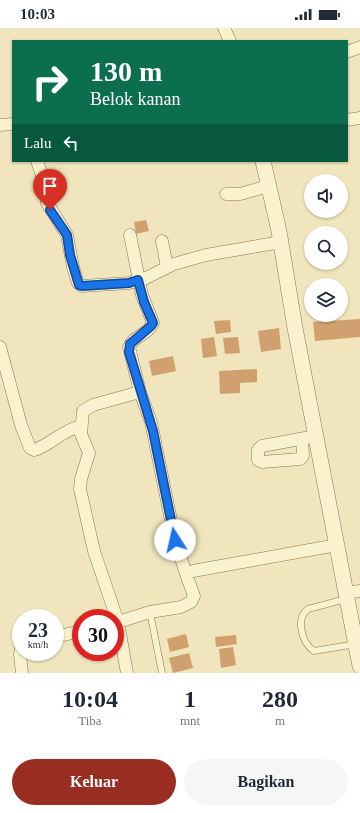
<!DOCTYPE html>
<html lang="id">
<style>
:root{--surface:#fff;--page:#f6f6f7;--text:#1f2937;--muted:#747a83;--accent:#992d22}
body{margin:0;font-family:Georgia,serif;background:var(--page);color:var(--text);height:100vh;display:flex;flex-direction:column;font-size:15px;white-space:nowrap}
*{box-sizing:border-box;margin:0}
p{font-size:13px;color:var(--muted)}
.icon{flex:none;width:22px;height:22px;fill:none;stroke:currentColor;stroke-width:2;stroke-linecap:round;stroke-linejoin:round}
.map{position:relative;height:645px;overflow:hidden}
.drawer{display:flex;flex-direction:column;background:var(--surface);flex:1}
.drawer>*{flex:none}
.guide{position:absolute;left:12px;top:12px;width:336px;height:122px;border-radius:0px;box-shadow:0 1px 3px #0004;background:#0b6e4f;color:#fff;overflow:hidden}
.fabs{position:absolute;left:304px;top:146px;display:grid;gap:8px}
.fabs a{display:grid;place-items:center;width:44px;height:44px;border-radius:50%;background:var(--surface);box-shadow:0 1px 3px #0004;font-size:20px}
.speed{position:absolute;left:12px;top:581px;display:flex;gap:8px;font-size:20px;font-weight:700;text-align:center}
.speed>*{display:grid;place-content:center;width:52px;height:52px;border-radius:50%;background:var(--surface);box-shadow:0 1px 3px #0004;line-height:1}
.speed small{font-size:10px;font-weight:400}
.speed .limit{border:6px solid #d22;background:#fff;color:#111}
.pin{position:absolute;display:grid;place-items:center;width:34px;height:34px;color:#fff;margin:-41px -17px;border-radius:50% 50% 50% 0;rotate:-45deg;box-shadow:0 0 4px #0007}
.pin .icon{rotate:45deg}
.me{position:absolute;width:44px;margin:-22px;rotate:350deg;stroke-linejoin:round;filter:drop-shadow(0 0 3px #0008)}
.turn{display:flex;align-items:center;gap:14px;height:84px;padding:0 12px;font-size:18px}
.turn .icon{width:52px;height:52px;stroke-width:2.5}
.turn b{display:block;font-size:28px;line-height:34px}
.then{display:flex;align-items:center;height:38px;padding:0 12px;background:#0003;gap:8px;font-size:15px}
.eta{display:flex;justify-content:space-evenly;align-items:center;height:68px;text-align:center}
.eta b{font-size:24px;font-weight:600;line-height:28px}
.button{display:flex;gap:8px;margin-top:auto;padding:8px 12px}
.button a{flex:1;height:46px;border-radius:24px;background:var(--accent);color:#fff;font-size:16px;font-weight:600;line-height:46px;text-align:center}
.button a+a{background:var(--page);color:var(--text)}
.status{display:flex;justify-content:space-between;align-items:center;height:28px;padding:0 20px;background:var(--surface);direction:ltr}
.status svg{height:11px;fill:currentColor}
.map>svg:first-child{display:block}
.building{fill:#d0a16f}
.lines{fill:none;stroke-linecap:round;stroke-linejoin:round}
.service-casing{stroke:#887555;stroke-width:7}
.minor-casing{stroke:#887555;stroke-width:13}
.tertiary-casing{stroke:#887555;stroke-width:16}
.service{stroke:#faf2cf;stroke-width:6}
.minor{stroke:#faf2cf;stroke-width:12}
.tertiary{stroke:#faf2cf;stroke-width:15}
.route-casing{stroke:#114b97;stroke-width:10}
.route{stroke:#1a73e8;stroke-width:7}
</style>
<div class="status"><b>10:03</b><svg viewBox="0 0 49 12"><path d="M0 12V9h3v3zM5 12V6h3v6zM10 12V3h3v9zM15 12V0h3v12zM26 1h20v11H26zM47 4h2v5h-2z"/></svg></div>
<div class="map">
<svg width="360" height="645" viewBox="0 0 360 645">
<rect width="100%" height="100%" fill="#f0e5bc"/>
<!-- building -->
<path class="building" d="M146,192L149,203L136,206L134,194Z
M360,291V309L315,313L313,294Z
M230,292L231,304L216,306L214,293Z
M279,300L281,321L261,324L258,303Z
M214,309L217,328L203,330L201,311Z
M238,309L240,325L225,326L223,310Z
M173,328L176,343L152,348L149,333Z
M257,341V354L240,355V365L220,366L219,343Z
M186,606L189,619L170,624L167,611Z
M236,607L237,616L216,619L215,609Z
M233,619L236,637L221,640L219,621Z
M189,625L193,640L173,645L169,630Z"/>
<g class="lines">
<defs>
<path id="service" d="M346,571L308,581C295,591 302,615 314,623L356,616
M150,584L162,645"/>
<path id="minor" d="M224,0L230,13
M347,24L360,19
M347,92L360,90
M0,97L13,96
M37,133L44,153L47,175L67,207L73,239L78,255L82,258L129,255L146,250L174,236L206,227L281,214
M226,166H240L268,158
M162,213L167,239
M0,319L21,397L30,420L34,422C51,417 62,402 81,398
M140,364L151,394L175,512L186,546
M302,411L303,428L300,431L262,434L258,432V422L262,418L316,408
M345,565L360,563
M115,595L150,584L181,579L191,574L194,568L186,546L193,543L337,517
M55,609L81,603
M21,621L20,626L22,645
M127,645L118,594L94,523L80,461L81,451L89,425L81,406L83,383L93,377L140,364L129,319C133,308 149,306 153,295L142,267L130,207"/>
<path id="tertiary" d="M263,133L279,203L295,300L360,638"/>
</defs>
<!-- service casing -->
<use href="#service" class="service-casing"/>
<!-- minor casing -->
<use href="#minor" class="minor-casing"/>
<!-- tertiary casing -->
<use href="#tertiary" class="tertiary-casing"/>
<!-- service -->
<use href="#service" class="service"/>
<!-- minor -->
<use href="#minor" class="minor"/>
<!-- tertiary -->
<use href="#tertiary" class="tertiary"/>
</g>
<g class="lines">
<defs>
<path id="route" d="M50,182L67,207L70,227L79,257L82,258L129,255L138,252L144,274L153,295L151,298L130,316L129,324L153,403L175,512"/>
</defs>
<!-- route casing -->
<use href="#route" class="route-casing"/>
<!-- route -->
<use href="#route" class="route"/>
</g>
</svg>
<div class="fabs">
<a><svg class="icon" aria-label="sound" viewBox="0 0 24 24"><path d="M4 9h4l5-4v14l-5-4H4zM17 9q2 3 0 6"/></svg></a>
<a><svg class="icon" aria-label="search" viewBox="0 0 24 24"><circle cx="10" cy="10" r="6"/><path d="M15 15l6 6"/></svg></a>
<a><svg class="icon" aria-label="layers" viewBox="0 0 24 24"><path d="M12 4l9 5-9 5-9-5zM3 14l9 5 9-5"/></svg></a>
</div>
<div class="speed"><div>23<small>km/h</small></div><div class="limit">30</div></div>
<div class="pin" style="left:50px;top:182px;background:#d93025"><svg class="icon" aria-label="arrive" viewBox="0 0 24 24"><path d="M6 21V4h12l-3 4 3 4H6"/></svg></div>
<svg class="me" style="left:175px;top:512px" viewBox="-20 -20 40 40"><circle r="19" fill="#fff"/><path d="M0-13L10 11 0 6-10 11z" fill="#1a73e8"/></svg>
<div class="guide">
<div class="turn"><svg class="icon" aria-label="right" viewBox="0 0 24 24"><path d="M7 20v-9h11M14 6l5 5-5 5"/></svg><div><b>130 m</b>Belok kanan</div></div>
<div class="then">Lalu<svg class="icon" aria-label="left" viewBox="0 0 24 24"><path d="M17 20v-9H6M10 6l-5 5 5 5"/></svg></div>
</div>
</div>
<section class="drawer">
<div class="eta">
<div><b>10:04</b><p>Tiba</p></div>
<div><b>1</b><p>mnt</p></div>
<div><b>280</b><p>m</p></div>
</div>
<div class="button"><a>Keluar</a><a>Bagikan</a></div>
</section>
